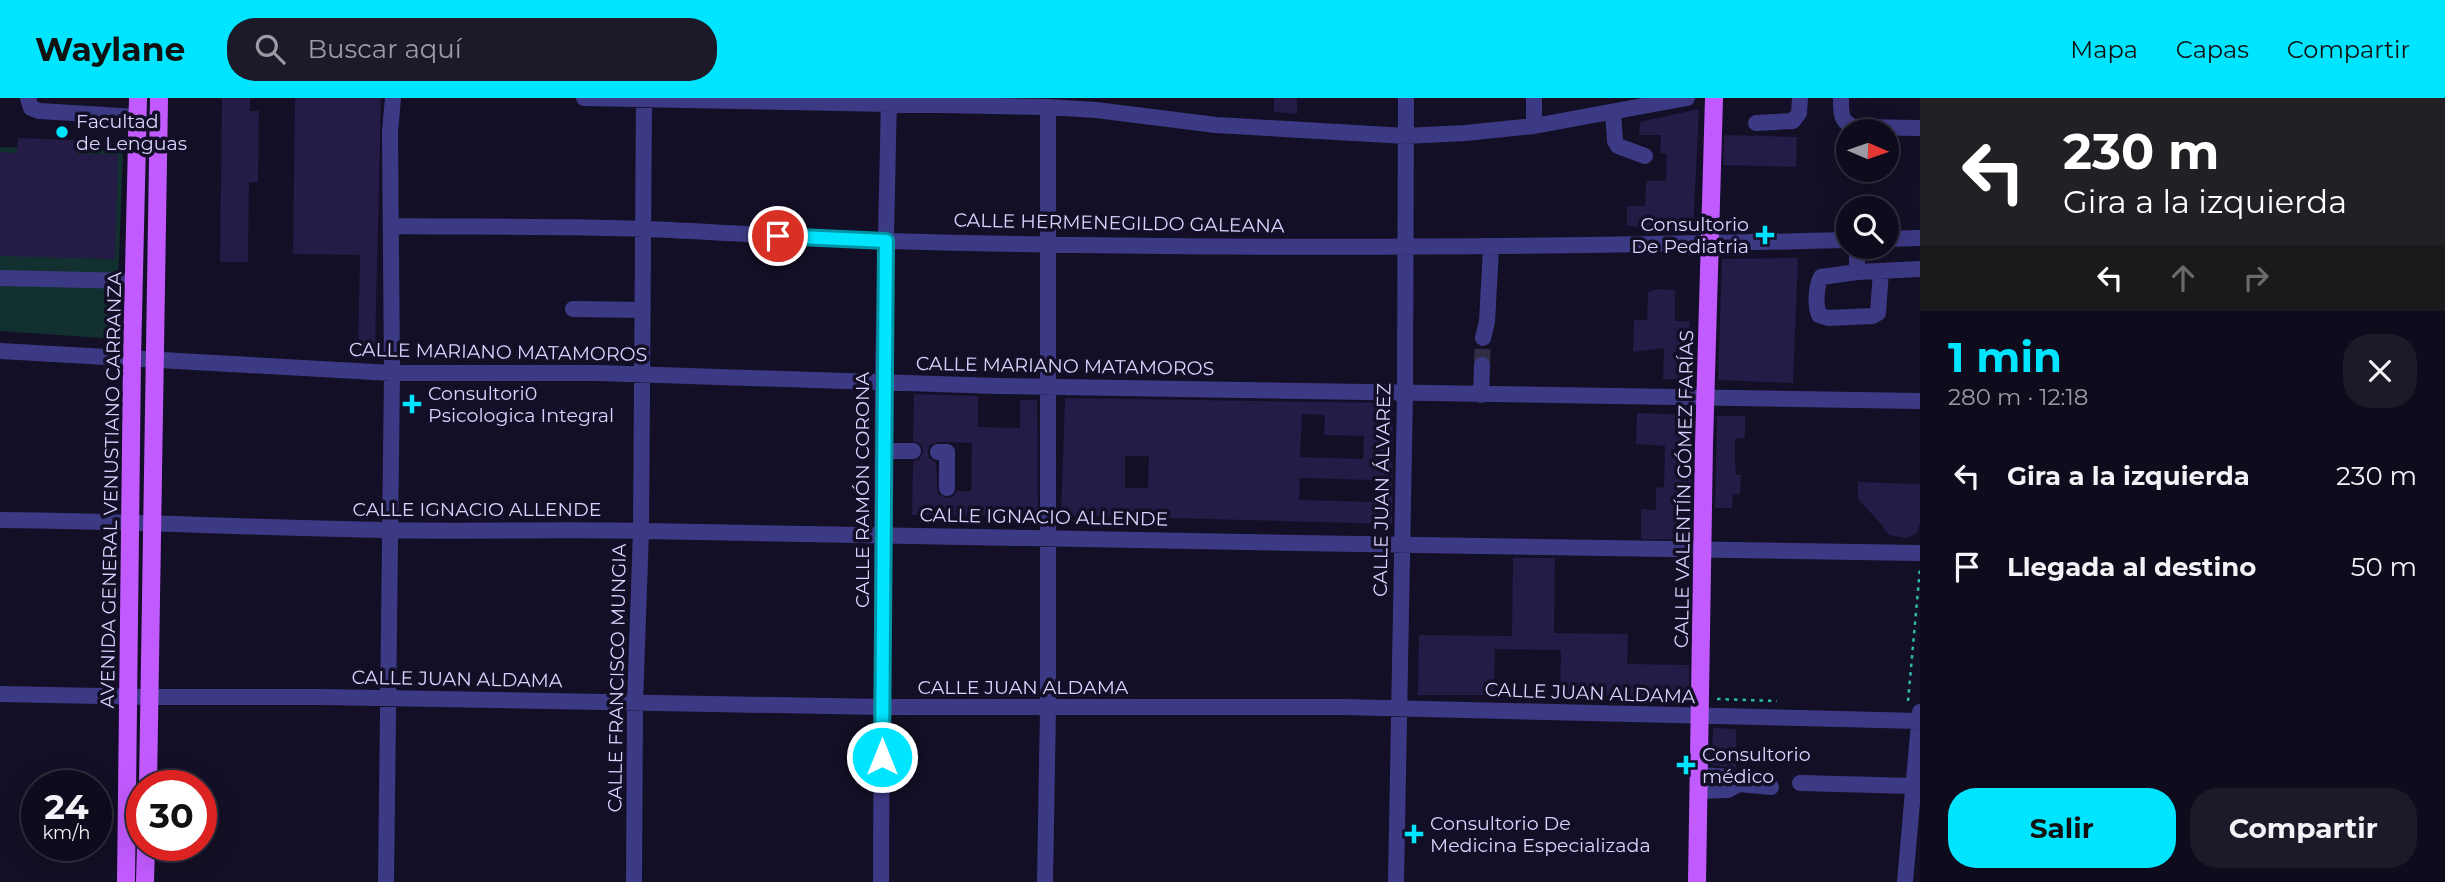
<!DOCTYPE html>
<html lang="es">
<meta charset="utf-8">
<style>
:root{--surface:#0e0b1c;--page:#1c1929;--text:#f1f3f6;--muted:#9b9ba3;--line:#2e2b3b;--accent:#00e5ff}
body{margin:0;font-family:Montserrat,sans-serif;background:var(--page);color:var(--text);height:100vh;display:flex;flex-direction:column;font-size:26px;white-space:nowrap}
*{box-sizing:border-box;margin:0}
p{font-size:23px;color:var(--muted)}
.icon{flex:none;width:38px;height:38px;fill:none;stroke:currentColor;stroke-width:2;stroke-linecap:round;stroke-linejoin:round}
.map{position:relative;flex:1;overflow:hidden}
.side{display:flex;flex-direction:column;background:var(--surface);width:525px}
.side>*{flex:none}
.banner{background:#202124;color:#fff;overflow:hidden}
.needle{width:46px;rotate:92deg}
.buttons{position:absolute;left:1836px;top:21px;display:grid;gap:14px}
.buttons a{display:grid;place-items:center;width:63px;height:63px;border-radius:50%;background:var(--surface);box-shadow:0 7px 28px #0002,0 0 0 2px var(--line);font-size:35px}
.speed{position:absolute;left:21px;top:672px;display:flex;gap:14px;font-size:35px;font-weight:700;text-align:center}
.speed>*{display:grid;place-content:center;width:91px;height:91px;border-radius:50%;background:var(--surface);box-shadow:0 7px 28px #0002,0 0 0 2px var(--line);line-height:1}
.speed small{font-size:18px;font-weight:400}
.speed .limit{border:10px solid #d22;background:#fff;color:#111}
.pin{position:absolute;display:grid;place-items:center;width:60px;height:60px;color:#fff;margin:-30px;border:4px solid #fff;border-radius:50%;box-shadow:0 2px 7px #0007}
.me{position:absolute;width:77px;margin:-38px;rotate:0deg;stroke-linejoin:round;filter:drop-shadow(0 0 5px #0008)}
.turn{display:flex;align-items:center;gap:24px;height:147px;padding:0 28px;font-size:32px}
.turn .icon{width:91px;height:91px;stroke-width:2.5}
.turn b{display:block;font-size:49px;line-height:60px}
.lanes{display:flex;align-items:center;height:66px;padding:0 28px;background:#0003;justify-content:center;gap:35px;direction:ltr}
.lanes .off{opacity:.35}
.round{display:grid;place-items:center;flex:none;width:74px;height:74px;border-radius:28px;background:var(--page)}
.summary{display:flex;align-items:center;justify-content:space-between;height:119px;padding:0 28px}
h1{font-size:42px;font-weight:700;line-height:52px;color:var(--accent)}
.button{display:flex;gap:14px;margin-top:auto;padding:14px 28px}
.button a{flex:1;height:80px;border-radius:28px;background:var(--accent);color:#111;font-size:28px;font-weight:700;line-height:80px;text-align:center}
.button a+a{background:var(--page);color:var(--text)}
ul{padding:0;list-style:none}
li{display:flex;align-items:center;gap:21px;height:91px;padding:0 28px}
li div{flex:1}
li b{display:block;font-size:26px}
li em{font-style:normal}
header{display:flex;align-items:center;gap:42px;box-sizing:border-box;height:98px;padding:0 35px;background:var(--accent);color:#111}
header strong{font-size:33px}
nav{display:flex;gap:38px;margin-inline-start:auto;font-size:24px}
.search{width:490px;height:63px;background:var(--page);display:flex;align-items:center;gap:18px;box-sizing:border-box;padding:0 24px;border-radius:28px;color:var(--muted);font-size:26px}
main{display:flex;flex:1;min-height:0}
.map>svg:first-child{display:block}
.green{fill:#12302f}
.building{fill:#241b47;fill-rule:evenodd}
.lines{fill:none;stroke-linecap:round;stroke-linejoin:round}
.minor-tunnel{stroke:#312d47;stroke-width:16;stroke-dasharray:16 8;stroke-linecap:butt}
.path{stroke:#2fb8b0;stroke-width:2.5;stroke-dasharray:3.5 5;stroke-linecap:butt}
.minor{stroke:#3d3a85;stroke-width:16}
.major{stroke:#c25bff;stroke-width:18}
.route-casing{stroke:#0095a6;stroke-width:18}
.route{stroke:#00e5ff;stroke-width:12}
.poi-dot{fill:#00e5ff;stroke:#130f26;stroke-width:2.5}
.labels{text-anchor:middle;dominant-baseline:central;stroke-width:7;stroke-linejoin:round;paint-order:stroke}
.poi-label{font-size:19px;fill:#d9d4ff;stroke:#130f26;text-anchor:start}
.street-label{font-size:19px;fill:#d9d4ff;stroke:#130f26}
</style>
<header>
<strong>Waylane</strong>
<div class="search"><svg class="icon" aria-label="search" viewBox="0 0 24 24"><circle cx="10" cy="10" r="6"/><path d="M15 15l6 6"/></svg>Buscar aquí</div>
<nav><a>Mapa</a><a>Capas</a><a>Compartir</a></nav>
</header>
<main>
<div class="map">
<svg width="1920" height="784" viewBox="0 0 1920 784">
<rect width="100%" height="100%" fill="#130f26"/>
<!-- green -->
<path class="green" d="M0,49L123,53L116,241L0,233Z"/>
<!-- building -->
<path class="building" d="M222,0H250V13H259L258,84H249L248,164H220Z
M295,0H381L375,252H358L360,157L293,156Z
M1274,0H1297V16L1274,14Z
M1699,11L1693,131L1627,128V108H1645L1646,83H1666L1667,56L1660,55L1661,37H1639L1640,24Z
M1724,37L1797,39L1796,69L1723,67Z
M18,40L77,42V56L118,57L115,161L0,158V54L17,55Z
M1798,160L1793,285L1718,282L1722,161Z
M1658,191L1675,192V223H1690L1687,247L1688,275L1683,281H1663L1664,250L1633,254L1634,222H1647L1648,194Z
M914,296L978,298V329L1020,330V302H1037L1038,418L912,417L913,363L919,362L923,354L922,347L913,343ZM938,344L972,345L971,393H957L953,399L948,400L938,396L936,364L929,360L928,355L929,348Z
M1065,300L1393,305L1392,426L1061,417ZM1302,316L1325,317L1324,337L1364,338L1363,361L1300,359ZM1125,358H1149L1148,390H1125ZM1300,380L1375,382V404L1299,402Z
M1637,315L1690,317L1688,348H1680V377L1691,376V389H1687L1686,428H1689V439L1685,442L1641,441V411L1656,412V390L1664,389L1665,348L1636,346Z
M1717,318H1745V340L1735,341V367L1736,377H1741L1740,396H1733L1732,410H1715Z
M1858,384L1920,386V426L1917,435L1906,440L1889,437L1880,425L1858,401Z
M1513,460H1555L1554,535L1628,536L1627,566L1689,567V599L1560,596L1561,552L1495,551L1494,597H1418L1419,537L1512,538Z
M1713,630L1736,631V670L1712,667Z"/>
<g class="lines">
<!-- minor-tunnel -->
<path class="minor-tunnel" d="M1482,267L1483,240"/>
<!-- path -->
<path class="path" d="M1717,601L1777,603
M1908,603L1920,470"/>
<!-- minor -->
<path class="minor" d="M28,0L31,10L39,13L138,19
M584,0L1048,9L1096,12L1216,27L1406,38L1465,35L1534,28L1687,0
M1534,0V28
M1841,0C1841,14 1840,24 1854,29L1920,30
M1613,14L1615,43L1618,48L1645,58
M1756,25L1793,23L1799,15L1800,0
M391,128C476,129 562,128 647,131C727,134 808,141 888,143C1208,152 1528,150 1848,142
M1886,141L1920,140
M1857,149V174L1920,171
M1857,174L1821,179C1816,189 1815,207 1819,217L1828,220L1873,218L1878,215L1881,173
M0,180L134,183
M573,211L643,212
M1483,240L1487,224L1491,149
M0,253L392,275H598L997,288L1920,303
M1481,297L1482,267
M883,353H913
M938,354H947V390
M0,422C129,423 257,430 386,432C473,434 560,431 646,433C1071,439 1495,451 1920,455
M0,596L150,599H322L882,609H1344L1920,623
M1699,677L1730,679L1739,686L1771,689
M1800,685L1914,688
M1699,693L1728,692L1739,686
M386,784L392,275L390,34L393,0
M634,784L635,605L641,433L644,0
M881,784L883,276L889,0
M1045,784L1048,610V9
M1396,784L1405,295L1406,0
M1905,784L1920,614"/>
<!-- major -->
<path class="major" d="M148,688L159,0
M126,784L132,260L138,0
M145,784L146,747
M1697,784L1704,346L1714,0"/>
</g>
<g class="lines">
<defs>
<path id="route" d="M778,138L886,143L882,659"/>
</defs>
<!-- route casing -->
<use href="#route" class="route-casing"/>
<!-- route -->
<use href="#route" class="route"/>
</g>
<!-- markers -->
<g class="poi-dot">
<circle cx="62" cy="34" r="7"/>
<path d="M1761.5 126.5h7v7h7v7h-7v7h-7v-7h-7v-7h7z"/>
<path d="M408.5 295.5h7v7h7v7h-7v7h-7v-7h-7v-7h7z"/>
<path d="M1682.5 656.5h7v7h7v7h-7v7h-7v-7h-7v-7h7z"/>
<path d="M1410.5 725.5h7v7h7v7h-7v7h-7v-7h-7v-7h7z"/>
</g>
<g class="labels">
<!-- poi labels -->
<g class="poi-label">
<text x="76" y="23">Facultad<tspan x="76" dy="22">de Lenguas</tspan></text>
<text x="1749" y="126" text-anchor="end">Consultorio<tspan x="1749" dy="22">De Pediatria</tspan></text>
<text x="428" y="295">Consultori0<tspan x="428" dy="22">Psicologica Integral</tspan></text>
<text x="1702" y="656">Consultorio<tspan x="1702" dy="22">médico</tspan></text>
<text x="1430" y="725">Consultorio De<tspan x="1430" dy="22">Medicina Especializada</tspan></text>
</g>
<!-- street labels -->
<g class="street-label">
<text transform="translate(1119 125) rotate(1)">CALLE HERMENEGILDO GALEANA</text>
<text transform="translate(498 254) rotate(1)">CALLE MARIANO MATAMOROS</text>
<text transform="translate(1065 268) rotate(1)">CALLE MARIANO MATAMOROS</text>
<text transform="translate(1684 391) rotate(-89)">CALLE VALENTÍN GÓMEZ FARÍAS</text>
<text transform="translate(111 392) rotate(-89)">AVENIDA GENERAL VENUSTIANO CARRANZA</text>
<text transform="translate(862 392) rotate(-90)">CALLE RAMÓN CORONA</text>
<text transform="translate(1382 392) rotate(-89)">CALLE JUAN ÁLVAREZ</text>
<text x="477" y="411">CALLE IGNACIO ALLENDE</text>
<text transform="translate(1044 419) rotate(1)">CALLE IGNACIO ALLENDE</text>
<text transform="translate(617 580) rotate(-89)">CALLE FRANCISCO MUNGIA</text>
<text transform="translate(457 581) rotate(1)">CALLE JUAN ALDAMA</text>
<text x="1023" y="589">CALLE JUAN ALDAMA</text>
<text transform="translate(1590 595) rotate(2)">CALLE JUAN ALDAMA</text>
</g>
</g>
</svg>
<div class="buttons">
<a><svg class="needle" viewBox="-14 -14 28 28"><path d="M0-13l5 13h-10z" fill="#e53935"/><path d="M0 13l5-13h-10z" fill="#9b9ba3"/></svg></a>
<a><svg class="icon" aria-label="search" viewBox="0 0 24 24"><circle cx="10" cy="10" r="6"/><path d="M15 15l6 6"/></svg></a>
</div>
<div class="speed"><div>24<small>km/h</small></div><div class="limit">30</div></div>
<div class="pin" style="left:778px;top:138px;background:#d93025"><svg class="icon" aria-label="arrive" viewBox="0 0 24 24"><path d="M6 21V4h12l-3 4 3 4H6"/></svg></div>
<svg class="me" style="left:882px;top:659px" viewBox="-20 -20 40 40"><circle r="17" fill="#00e5ff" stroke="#fff" stroke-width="3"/><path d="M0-11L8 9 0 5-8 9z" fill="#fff"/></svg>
</div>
<section class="side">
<div class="banner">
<div class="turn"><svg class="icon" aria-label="left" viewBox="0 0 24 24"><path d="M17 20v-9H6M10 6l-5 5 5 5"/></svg><div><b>230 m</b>Gira a la izquierda</div></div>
<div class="lanes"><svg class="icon" aria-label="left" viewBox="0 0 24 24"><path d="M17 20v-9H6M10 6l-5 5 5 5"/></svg><svg class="icon off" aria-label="ahead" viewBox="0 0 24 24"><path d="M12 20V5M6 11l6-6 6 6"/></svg><svg class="icon off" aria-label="right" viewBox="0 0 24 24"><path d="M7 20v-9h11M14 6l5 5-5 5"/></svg></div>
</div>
<div class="summary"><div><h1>1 min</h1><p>280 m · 12:18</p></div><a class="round"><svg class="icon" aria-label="close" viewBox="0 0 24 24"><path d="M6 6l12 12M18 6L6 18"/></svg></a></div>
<ul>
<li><svg class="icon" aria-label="left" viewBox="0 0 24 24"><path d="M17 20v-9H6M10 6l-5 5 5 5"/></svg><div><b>Gira a la izquierda</b></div><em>230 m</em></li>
<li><svg class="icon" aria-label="arrive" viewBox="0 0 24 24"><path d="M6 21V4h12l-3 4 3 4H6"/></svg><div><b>Llegada al destino</b></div><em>50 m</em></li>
</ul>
<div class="button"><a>Salir</a><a>Compartir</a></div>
</section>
</main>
